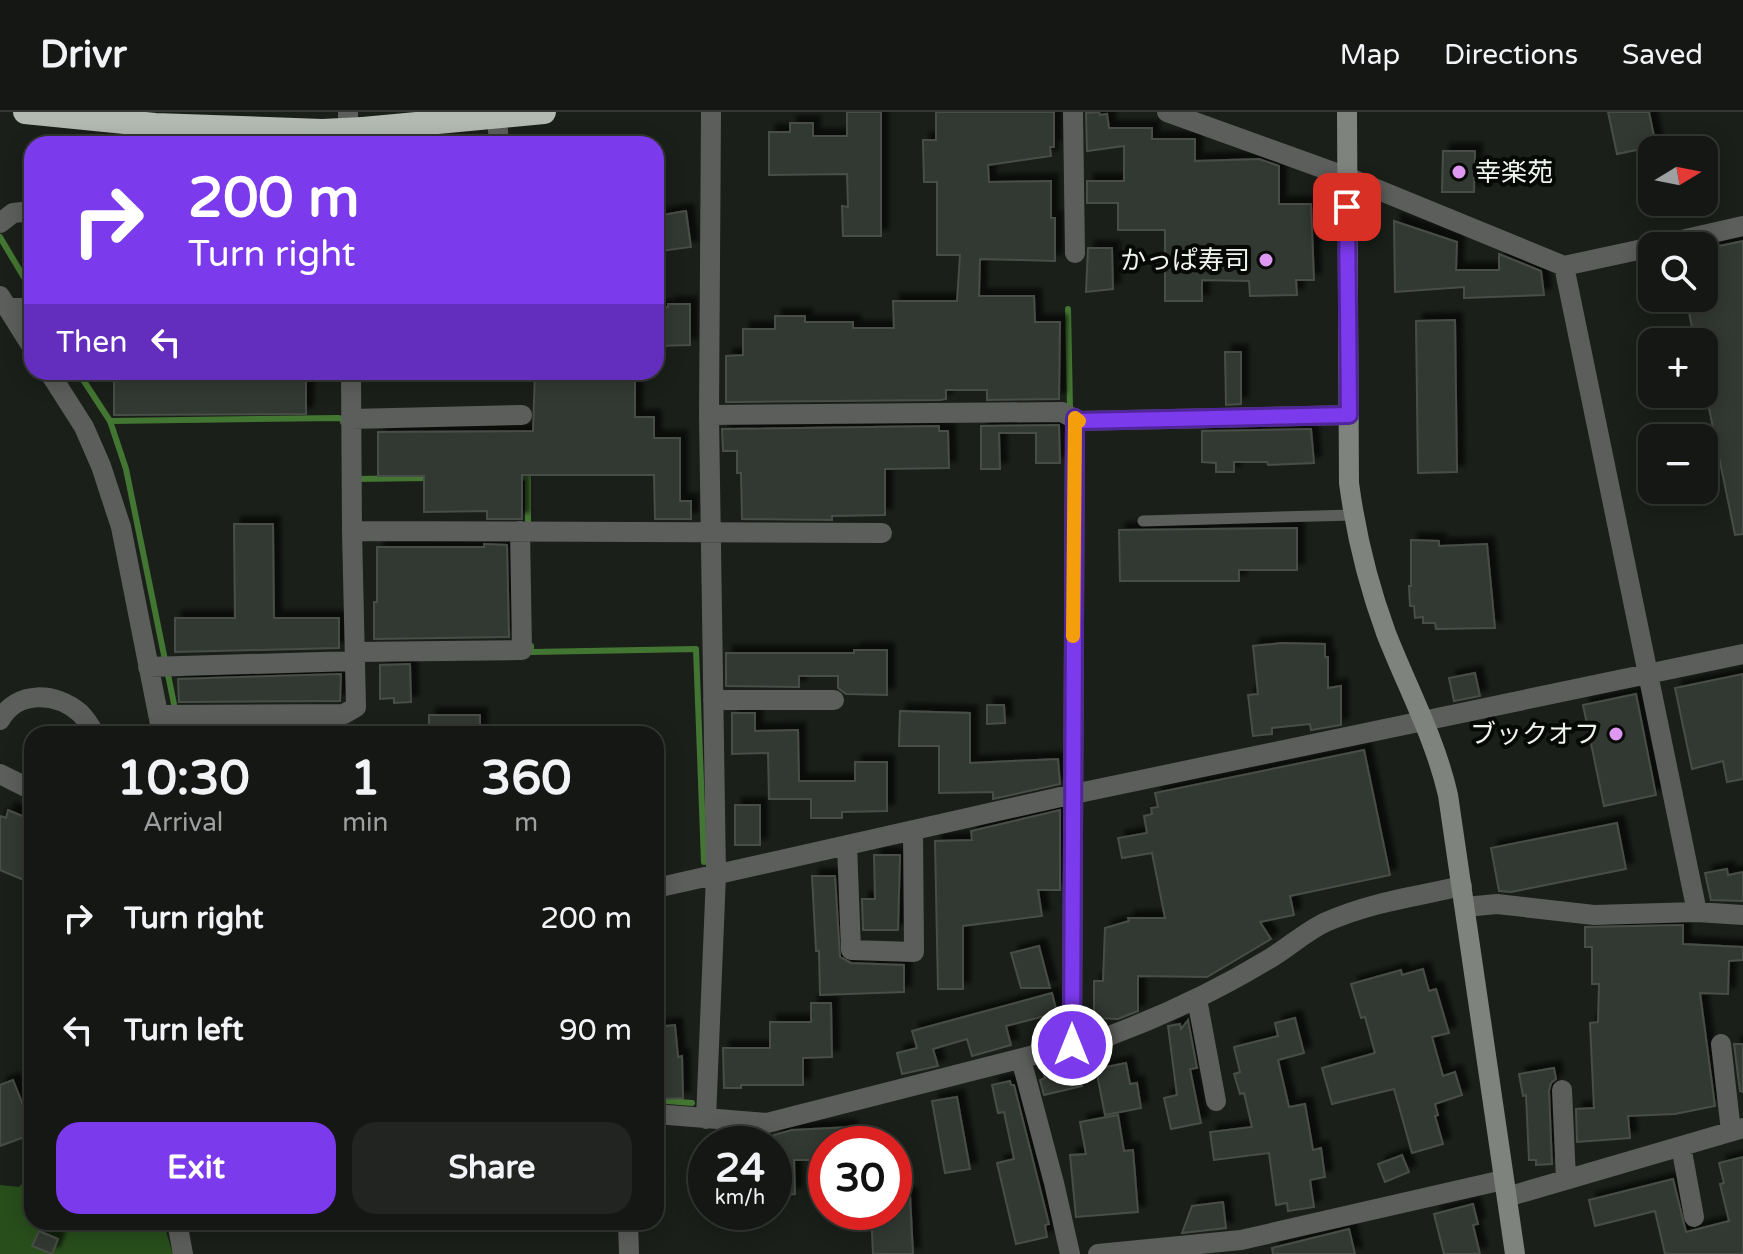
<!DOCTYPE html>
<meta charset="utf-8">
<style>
:root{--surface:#141713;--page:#212421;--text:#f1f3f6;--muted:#9d9fa0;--line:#333633;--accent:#7c3aed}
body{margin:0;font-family:"Varela Round","Noto Sans JP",sans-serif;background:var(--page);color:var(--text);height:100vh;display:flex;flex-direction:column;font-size:30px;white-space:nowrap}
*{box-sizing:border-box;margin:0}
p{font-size:26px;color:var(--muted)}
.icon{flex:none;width:44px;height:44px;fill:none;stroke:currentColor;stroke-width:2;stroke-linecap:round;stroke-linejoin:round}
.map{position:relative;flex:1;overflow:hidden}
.side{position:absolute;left:24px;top:614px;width:640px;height:504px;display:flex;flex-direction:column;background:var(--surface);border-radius:24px;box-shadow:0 4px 20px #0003,0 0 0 2px var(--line)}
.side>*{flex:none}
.banner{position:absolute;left:24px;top:24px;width:640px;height:244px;border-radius:24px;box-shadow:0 4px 20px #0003,0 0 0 2px var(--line);background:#7c3aed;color:#fff;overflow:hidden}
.needle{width:52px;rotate:80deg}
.tools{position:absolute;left:1638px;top:24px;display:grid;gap:16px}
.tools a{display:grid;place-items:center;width:80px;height:80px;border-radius:16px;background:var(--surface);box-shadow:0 4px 20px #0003,0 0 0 2px var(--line);font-size:40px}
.speed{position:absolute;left:688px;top:1014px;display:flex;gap:16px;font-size:40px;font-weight:700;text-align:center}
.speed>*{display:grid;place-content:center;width:104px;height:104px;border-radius:50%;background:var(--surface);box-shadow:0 4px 20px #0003,0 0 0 2px var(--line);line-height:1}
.speed small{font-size:20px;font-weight:400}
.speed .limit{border:12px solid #d22;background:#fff;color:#111}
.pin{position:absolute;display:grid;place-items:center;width:68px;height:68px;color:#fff;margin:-34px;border-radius:16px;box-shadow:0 4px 12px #0006}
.me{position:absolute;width:88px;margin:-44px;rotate:0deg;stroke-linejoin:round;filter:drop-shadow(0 0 6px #0008)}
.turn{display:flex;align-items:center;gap:28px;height:168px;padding:0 32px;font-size:36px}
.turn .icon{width:104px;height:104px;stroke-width:2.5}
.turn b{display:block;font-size:56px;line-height:68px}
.then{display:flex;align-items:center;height:76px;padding:0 32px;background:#0003;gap:16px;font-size:30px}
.eta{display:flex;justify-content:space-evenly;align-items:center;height:136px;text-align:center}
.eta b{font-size:48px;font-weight:800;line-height:56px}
.button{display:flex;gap:16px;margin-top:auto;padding:16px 32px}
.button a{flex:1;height:92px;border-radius:24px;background:var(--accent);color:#fff;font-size:32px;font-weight:800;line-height:92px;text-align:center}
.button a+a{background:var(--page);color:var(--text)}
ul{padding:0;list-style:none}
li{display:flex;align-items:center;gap:24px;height:112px;padding:0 32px}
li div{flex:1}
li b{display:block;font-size:30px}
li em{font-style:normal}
header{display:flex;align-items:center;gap:48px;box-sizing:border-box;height:112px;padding:0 40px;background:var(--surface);border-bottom:2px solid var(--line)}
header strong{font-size:38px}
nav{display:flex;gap:44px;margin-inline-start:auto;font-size:28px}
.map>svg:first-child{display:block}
.green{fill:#284e1b}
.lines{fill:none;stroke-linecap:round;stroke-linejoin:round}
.stream{stroke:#437632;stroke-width:6}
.building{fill:#333831;stroke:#484e46;stroke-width:2;filter:url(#shadow)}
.lane{stroke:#5c5e5b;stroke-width:11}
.street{stroke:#5c5e5b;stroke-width:20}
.secondary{stroke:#7f837e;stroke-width:20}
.highway{stroke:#b3bab1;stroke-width:24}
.highway-bridge{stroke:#b3bab1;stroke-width:24}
.route-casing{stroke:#51269a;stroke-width:20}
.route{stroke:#7c3aed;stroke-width:14}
.slow{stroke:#f59e0b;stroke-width:14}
.poi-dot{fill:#de98f2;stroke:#070906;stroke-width:3}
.labels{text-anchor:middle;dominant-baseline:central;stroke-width:8;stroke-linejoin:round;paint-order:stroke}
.poi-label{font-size:26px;fill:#f0f4ef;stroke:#070906;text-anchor:end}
</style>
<header>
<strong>Drivr</strong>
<nav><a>Map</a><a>Directions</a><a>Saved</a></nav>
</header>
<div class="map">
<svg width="1743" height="1142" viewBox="0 0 1743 1142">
<defs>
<filter id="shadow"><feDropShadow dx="7" dy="-7" stdDeviation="2" flood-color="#0009"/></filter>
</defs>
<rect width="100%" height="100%" fill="#1a1f19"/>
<!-- green -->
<path class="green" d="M32,1062V1110H163L173,1142H0V1073L19,1075Z"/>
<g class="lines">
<!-- stream -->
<path class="stream" d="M0,125L32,179
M1068,197L1070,296
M78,260L110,309L126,357L174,592
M110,309L338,306L343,307V310
M516,365L528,366V409
M356,367L428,366
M531,534V540L696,537L704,750
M656,988L692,991"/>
</g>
<!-- building -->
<path class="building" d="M847,0H881V124H843L842,94L848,95L847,62L769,63V20H790V11H813V24H847Z
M936,0H1054V35H1050L1051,44L988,53L989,70L1051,69V106H1055V149L980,147L979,184H1034L1035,210H1060L1059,287L987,288V278H946V287L940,288L726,290V244L743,243V217H775V204H805V210H853V216H894L893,189H957L960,143H937V70H924L923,28H936Z
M1099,0L1100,3L1107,2L1109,16H1152V27H1195V49L1259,47L1279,54V92H1311L1314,168H1296L1297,183L1250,184L1249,169L1202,168V189H1165V118H1118V91H1087V69H1124V34L1087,39L1086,1Z
M1608,0H1649L1656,34L1617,42Z
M1443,39H1475L1474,80H1442Z
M686,99L691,135L661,139L656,104Z
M1394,109L1457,130L1456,158H1499V142L1541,159L1544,183L1464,186V175L1395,180Z
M1743,129V422L1735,423L1704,272V230H1695L1686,186H1704V137Z
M1088,136H1112L1113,177L1086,180Z
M668,192H690V233L656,234V196L668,195Z
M1455,208L1457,360L1418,361L1416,209Z
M1225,240H1241V292L1226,293Z
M236,260H306V302L114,303V263L190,266V262Z
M535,260H635V305H654V326H680V389H691V407H655L654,363H522V407H487V399L424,400V364H378V320L533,319Z
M939,314V319H948L949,356L885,357V403L832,404V408L742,407L741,361H737V339H723L722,317Z
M981,314L1059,313L1060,351H1036V321H999L1000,357H981Z
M1311,317L1314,351L1268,353L1267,350H1234V360H1216V351L1202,350V319Z
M234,412H273L274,506H339V536L175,540V506H235Z
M1297,416V458H1239V469H1120L1119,418Z
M1411,428L1439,429V434L1487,432L1495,516L1436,517L1435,511H1423V505L1415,506L1414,494H1410L1409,474H1411Z
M484,432L507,433L509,525L374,527V490H377V435H484Z
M1282,531L1325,532V545H1328V576L1341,574V613L1311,618L1310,612L1272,616V622L1253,624L1248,583L1258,582L1253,534Z
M854,538H887V583L846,582L838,576V564H799V575L726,574V541H854Z
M410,552L411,590L394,591V586L380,587V553Z
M1475,561L1480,584L1454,589L1449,566Z
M341,562L340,589L179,590L178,567Z
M1743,562V667L1727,670L1723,649L1692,657L1675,576Z
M1636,582L1656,683L1604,694L1583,593Z
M987,593H1004L1005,611L987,612Z
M900,599L970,601V651L1058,647L1060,672L993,687V680L939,681V634H899Z
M732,601H755V619L798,618L799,669H855V650H887V699L842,700V706H811V687H769L768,641L732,642Z
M429,603H480V622H429Z
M1364,638L1390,763L1290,784L1294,803L1260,810L1271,827L1207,865L1138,864V899L1118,907L1094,906V869H1103L1105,816L1129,809L1128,806H1165L1152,741L1122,746L1118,726L1147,721L1144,704L1152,702L1151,696L1158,695L1155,681Z
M735,693H760V733H735Z
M8,698L32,708V755L26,769L0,758V704L6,706Z
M1060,698V778H1038L1042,804L963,814V877H938L935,729L972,728L971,719Z
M1617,711L1626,757L1511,780L1499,779L1491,736Z
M874,743H900L898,818H863L862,787H875Z
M1727,757L1728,763L1743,760V789L1711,788L1705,761Z
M812,764H835L840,845L851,851L904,853V880L820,883L819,839H816Z
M1683,813V832L1743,835V848L1729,849L1728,882L1700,881L1715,994L1675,1002L1628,1004L1630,1026L1577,1030L1576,997L1594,996L1590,911L1598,910L1599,872H1592V835H1585V815Z
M1039,834L1050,876H1021L1011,841Z
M1423,857L1429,879L1436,877L1449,921L1432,925L1443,964L1455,960L1462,983L1435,992L1438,1003L1435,1004L1443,1032L1412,1041L1394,977L1332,992L1322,956L1375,941L1365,905L1361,906L1351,872L1401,858L1402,863Z
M1052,881L1057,901L1006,914L1011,933L972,944L967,927L933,937L938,954L902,962L897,941L917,936L912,919Z
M811,891H831L832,945L803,946V973H741V976H724L723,936H770V910H811Z
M1295,906L1304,941L1278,948L1289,995L1305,992L1313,1038L1321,1036L1325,1065L1310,1068L1314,1095L1288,1099L1287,1091L1276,1093L1269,1041L1214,1048L1210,1020L1252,1015L1244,981L1240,982L1234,962L1240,960L1234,935L1278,924L1275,911Z
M1188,908L1197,956L1190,957L1201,1011L1171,1017L1164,986L1177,983L1168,914L1180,912L1181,917Z
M675,913L678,945L682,944L683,986L658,987L656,915Z
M1734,932H1743V980L1740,979Z
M1126,951L1130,972L1137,971L1141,996L1105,1003L1096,957Z
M1071,955L1072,961L1079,960L1082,974L1044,983L1040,968L1045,966L1044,961Z
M1554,956L1556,967L1551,971L1549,979L1552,1052L1536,1053V1048H1529L1526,983L1523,984L1519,962Z
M13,968L29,1008L25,1010L30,1023L0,1034V973Z
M1010,969L1011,973H1014L1049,1112L1045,1113L1047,1125L1016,1132L997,1051L1014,1047L1004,1000L998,1001L992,973Z
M957,985L970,1057L945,1061L932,989Z
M1118,1003L1124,1039L1133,1038L1138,1100L1076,1105L1070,1043L1086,1042L1080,1010Z
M850,1015L851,1032H826V1048H794L795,1082L774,1084V1061H776L774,1023L792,1018Z
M1402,1043L1409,1060L1385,1070L1378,1052Z
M1743,1045V1142H1665L1655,1099L1595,1114L1589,1088L1673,1067L1686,1120L1729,1109L1720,1072L1724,1071L1719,1051Z
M910,1083L913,1142H873L871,1100H894V1084Z
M1223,1090L1226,1116L1182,1121L1192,1094Z
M1473,1092L1478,1112L1473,1113L1480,1142H1444L1434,1102Z
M1349,1117L1355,1142H1273L1272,1136Z
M39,1119L58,1127L52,1142L32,1134Z"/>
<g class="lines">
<!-- lane -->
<path class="lane" d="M1143,409L1353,403"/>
<!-- street -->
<path class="street" d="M348,0V32
M1073,0L1075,141
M1167,0L1347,65L1564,154L1652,135
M497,6L499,32
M0,111L13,101L32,99
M1655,134L1743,114
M1564,154L1697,800
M0,184L32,235
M8,196H32
M49,260L84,315L101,354L121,415L162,622
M351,260L352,419
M709,303L1062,300L1078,309L1349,303
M351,307L522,303
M355,540L522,538L520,419
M148,555L355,549
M713,588H834
M158,603L344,602L356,595L352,419L882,421
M0,608C17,578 56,580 80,601C86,607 91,615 95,622
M0,662L32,678
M847,733L851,838L914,840L913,719
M656,776L1074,682L1743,542
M1465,795L1497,792L1594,803L1697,800L1743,803
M1197,887L1216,989
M1721,932L1731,1019
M1072,933L1075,306
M1021,947L1054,1071L1070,1142
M1562,978L1566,1068
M656,1002L767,1011L1109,924C1165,903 1218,878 1269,847C1288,836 1306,819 1326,810C1371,790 1414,785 1462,774
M706,1007L716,763L709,303L711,0
M735,1010L736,1032
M1681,1034L1694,1105
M1507,1085L1743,1016
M177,1110L183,1142
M628,1110L629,1142
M1098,1142L1241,1128L1503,1068"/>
<!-- secondary -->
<path class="secondary" d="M1347,0L1349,371C1356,423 1368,472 1386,521C1407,575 1435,626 1448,683L1515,1142"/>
<!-- highway -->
<path class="highway" d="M25,0L155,13L322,19
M363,17L544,0"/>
<!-- highway-bridge -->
<path class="highway-bridge" d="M322,19L363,17"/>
</g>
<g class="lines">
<defs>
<path id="route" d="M1072,933L1075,306L1078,309L1349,303L1347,95"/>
</defs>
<!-- route casing -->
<use href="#route" class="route-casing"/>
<!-- route -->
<use href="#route" class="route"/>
<!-- slow -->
<path class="slow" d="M1073,524L1075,306L1079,309"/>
</g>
<!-- markers -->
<g class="poi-dot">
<circle cx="1459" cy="60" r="8"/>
<circle cx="1266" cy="148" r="8"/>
<circle cx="1616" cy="622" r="8"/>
</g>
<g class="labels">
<!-- poi labels -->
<g class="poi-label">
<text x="1475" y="60" text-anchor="start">幸楽苑</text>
<text x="1250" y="148">かっぱ寿司</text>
<text x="1600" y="622">ブックオフ</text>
</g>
</g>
</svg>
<div class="tools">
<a><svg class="needle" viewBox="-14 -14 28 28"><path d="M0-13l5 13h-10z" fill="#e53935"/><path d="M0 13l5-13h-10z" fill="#9d9fa0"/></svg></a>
<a><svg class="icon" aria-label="search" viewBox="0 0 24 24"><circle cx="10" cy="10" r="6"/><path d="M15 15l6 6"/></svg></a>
<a>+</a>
<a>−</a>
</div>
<div class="speed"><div>24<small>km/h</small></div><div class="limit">30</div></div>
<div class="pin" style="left:1347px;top:95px;background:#d93025"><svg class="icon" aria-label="arrive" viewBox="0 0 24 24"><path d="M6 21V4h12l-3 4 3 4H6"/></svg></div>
<svg class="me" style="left:1072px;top:933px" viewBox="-20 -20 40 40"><circle r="17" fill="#7c3aed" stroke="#fff" stroke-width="3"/><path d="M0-11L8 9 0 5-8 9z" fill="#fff"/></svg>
<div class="banner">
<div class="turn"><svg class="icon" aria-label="right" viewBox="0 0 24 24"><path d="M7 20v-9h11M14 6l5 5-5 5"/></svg><div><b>200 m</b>Turn right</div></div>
<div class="then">Then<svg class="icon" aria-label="left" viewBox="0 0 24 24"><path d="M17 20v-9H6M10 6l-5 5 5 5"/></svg></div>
</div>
<section class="side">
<div class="eta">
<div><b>10:30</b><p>Arrival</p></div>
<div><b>1</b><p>min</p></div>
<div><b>360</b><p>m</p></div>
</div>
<ul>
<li><svg class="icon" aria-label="right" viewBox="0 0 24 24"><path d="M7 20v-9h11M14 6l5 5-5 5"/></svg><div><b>Turn right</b></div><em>200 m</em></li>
<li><svg class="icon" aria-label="left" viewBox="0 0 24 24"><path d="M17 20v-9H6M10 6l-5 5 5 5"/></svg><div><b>Turn left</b></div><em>90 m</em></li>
</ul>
<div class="button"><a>Exit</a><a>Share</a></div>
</section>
</div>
